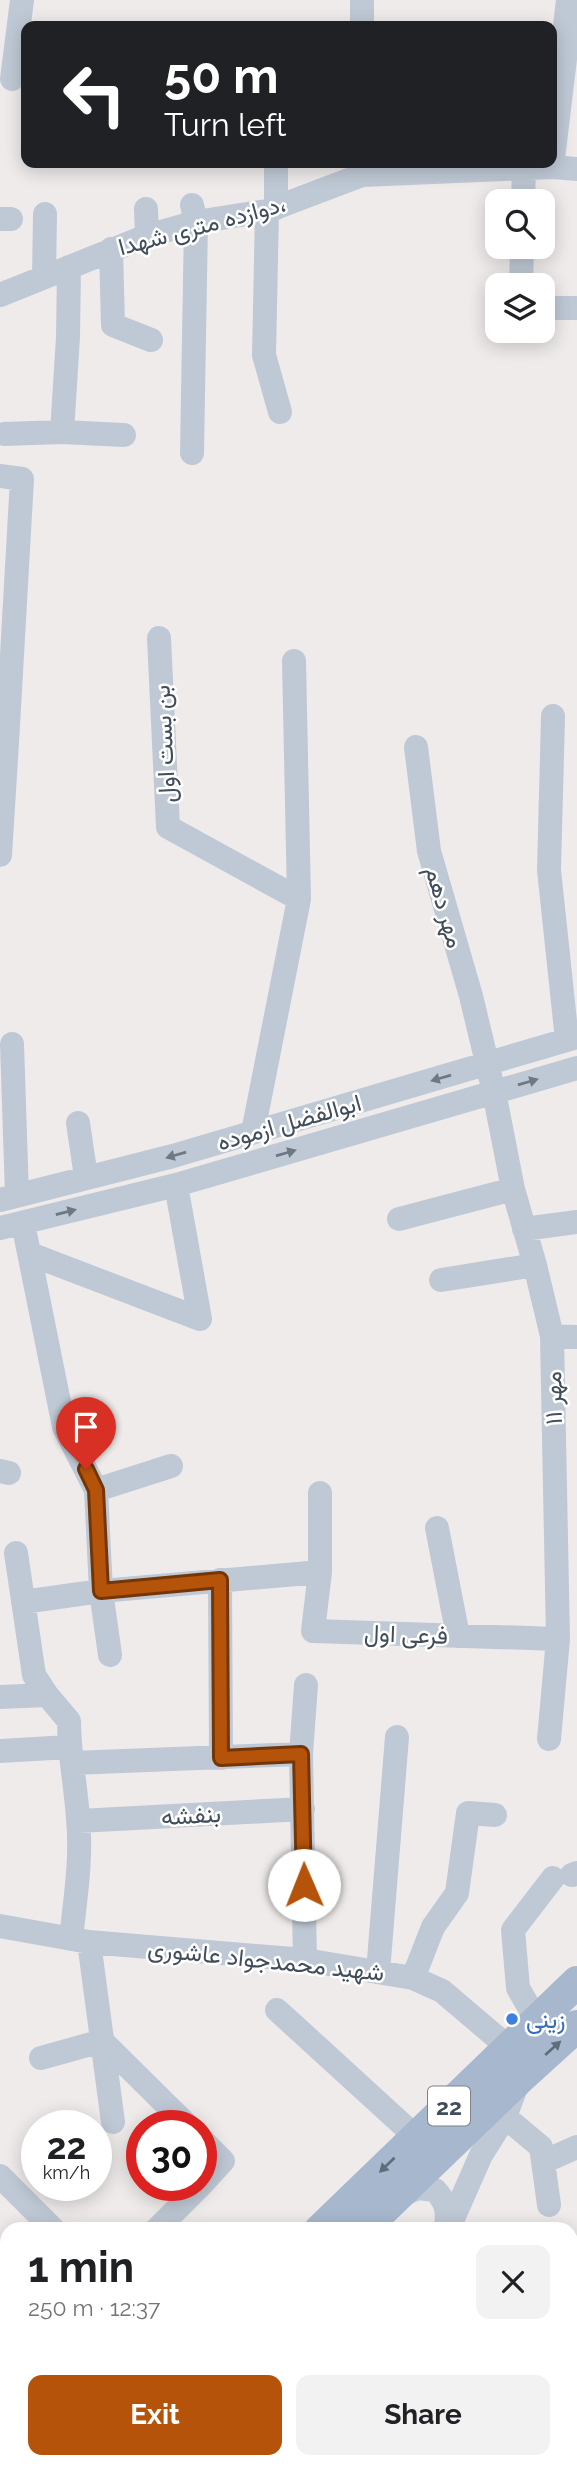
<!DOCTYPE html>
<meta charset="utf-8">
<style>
:root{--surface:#fff;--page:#f2f2f2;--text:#202124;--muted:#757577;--accent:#b45309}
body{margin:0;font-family:Raleway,Vazirmatn,sans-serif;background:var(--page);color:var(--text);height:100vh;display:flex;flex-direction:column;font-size:26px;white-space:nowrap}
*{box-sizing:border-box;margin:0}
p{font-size:23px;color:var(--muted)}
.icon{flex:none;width:38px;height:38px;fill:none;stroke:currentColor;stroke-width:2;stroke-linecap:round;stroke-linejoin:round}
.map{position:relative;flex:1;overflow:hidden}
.side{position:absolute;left:0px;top:2222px;width:578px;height:247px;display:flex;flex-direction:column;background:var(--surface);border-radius:21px 21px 0 0;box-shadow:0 4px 18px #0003}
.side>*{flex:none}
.hud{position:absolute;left:21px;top:21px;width:536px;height:147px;border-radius:14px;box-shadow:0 4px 18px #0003;background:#202124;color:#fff;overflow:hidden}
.buttons{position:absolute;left:485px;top:189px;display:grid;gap:14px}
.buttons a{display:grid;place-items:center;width:70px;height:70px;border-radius:14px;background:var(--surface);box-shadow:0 4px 18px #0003;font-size:35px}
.speed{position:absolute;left:21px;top:2110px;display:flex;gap:14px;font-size:35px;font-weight:700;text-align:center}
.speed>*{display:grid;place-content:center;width:91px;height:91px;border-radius:50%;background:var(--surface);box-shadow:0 4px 18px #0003;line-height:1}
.speed small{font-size:18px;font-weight:400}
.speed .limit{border:10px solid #d22;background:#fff;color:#111}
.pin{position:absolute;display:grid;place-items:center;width:60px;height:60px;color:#fff;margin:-72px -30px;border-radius:50% 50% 50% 0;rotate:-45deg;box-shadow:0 0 7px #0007}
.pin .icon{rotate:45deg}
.me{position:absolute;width:77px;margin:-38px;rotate:359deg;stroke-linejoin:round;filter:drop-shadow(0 0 5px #0008)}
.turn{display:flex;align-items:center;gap:24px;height:147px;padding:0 28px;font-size:32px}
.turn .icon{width:91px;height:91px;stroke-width:2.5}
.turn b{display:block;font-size:49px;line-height:60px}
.round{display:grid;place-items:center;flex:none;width:74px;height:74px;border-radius:14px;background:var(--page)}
.headline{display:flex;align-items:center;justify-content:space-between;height:119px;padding:0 28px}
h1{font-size:42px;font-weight:700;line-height:52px}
.action{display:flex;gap:14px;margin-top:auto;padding:14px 28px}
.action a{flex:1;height:80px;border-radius:14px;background:var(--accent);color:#fff;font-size:28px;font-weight:700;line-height:80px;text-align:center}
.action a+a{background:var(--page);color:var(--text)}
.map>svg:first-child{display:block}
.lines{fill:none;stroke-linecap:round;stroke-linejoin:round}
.minor{stroke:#bfc9d5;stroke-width:24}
.major{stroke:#a7b8ce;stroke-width:32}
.oneway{fill:#6e7885}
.oneway2{fill:#606d7d}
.route-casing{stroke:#753606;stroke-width:18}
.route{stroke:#b45309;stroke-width:12}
.shop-dot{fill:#3f7fe0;stroke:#fff;stroke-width:2.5}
.labels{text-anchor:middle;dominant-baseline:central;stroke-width:5;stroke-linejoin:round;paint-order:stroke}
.shield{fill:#fff;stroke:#7b828c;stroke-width:2}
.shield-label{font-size:23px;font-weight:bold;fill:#424d5a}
.street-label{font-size:24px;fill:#424d5a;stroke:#fff}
.shop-label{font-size:24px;fill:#366cbe;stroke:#fff;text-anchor:start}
</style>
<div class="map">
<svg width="577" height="2469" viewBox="0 0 577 2469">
<rect width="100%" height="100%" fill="#efebeb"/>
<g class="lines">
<!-- minor -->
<path class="minor" d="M362,0V26
M564,34L568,0
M12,79L22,0
M552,167L568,34
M523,201L524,170
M276,208V163
M146,209L147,236
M267,211L264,355L280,412
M0,219H11
M111,249L113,325L151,340
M44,276L45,214
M521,285L522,247
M0,295L147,236L196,222L267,211L362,175L552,167L577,169
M542,308H577
M62,432L124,435
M4,434L62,432L68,337L69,267
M192,453L196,222L192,205
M0,476L22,479L7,743L0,739
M159,638L168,827L299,899
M553,716L549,870L567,1040
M416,747L429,851L471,996L494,1092L513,1189L535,1265L552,1336L558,1639L549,1739
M0,855L7,743
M12,1044L17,1195
M78,1123L86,1177
M253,1132L299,899L294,661
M176,1185L200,1319
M0,1200L173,1156L577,1037
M399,1219L513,1189
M23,1223L64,1427L96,1490L101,1591L110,1655
M0,1228L176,1185L577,1068
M524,1229L577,1222
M30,1254L200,1319
M441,1280L535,1265
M552,1336L577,1337
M0,1471L9,1473
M96,1490L171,1466
M437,1528L458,1636
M16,1553L34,1675L47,1695L69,1721C69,1754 76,1786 78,1819C82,1859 75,1899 71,1939
M320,1572L313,1631L558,1639
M220,1580L221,1758
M23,1602L101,1591L320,1572V1493
M0,1697L47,1695
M0,1751L69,1747
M72,1763L301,1754
M79,1821L303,1809
M572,1875L577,1873
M0,1926L89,1942L305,1960L413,1978L442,1991L509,2048
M89,1942L113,2122
M305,1960L301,1754L306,1685
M378,1972L397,1737
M413,1978L433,1927L457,1893L468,1813L495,1815
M277,2010L416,2137
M537,2021L518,1988L513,1930L553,1878
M41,2058L102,2041L188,2126
M505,2117L541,2147L549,2205
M201,2139L223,2161L201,2185
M543,2162L577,2147
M0,2176L54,2230
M397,2197L418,2188L435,2190C447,2203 448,2211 446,2228
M156,2230L200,2186
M448,2230L481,2155L505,2117L518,2082
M570,2441L577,2442
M375,2469L378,2462"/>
<!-- major -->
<path class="major" d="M320,2230L577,1982
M362,2230L520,2078L577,2026
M69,2469L76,2462
M113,2469L120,2462"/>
</g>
<!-- one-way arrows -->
<defs><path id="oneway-solid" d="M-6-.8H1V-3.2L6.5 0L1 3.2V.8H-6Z" transform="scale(1.75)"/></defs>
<g class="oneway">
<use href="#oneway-solid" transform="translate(441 1078) rotate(164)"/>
<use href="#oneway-solid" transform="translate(528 1082) rotate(-16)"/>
<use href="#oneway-solid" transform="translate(286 1153) rotate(-16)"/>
<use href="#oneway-solid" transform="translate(176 1155) rotate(164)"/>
<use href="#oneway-solid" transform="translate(66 1212) rotate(-14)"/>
</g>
<g class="oneway2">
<use href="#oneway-solid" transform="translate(553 2048) rotate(-42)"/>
<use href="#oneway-solid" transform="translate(387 2165) rotate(136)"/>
</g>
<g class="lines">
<defs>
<path id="route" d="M86,1469L96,1490L101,1591L220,1580L221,1758L301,1754L304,1885"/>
</defs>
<!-- route casing -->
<use href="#route" class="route-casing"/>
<!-- route -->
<use href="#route" class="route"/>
</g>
<!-- markers -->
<circle class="shop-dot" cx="512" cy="2019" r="7"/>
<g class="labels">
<!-- shield labels -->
<rect class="shield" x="428" y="2086.5" width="42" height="39" rx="5"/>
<g class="shield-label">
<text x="449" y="2106">22</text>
</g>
<!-- street labels -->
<g class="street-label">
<text transform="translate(202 225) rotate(-15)">دوازده متری شهدا،</text>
<text transform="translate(164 744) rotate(-93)">بن بست اول</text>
<text transform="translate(445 907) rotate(74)">مهر دهم</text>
<text transform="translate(289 1122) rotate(-16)">ابوالفضل ازموده</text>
<text transform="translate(553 1398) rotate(-91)">مهر ۱۱</text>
<text transform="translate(406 1634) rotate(2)">فرعی اول</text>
<text transform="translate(191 1815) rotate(-3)">بنفشه</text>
<text transform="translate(266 1960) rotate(6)">شهید محمدجواد عاشوری</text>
</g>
<!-- shop labels -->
<g class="shop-label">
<text x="526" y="2019">زینی</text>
</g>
</g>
</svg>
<div class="buttons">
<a><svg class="icon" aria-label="search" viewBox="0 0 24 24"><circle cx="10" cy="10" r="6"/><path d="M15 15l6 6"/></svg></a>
<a><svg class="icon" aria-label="layers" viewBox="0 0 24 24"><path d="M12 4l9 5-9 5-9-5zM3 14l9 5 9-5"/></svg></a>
</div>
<div class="speed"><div>22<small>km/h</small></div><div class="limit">30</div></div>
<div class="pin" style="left:86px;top:1469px;background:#d93025"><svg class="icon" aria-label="arrive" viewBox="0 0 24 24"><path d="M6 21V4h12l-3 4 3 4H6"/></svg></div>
<svg class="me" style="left:304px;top:1885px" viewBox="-20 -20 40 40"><circle r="19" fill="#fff"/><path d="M0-13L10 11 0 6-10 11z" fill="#b45309"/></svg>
<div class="hud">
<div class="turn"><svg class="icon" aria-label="left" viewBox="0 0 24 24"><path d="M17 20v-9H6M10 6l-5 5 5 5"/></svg><div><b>50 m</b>Turn left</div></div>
</div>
<section class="side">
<div class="headline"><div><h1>1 min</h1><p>250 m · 12:37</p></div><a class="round"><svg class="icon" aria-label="close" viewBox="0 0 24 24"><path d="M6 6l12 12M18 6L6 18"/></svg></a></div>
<div class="action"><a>Exit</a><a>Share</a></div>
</section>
</div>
